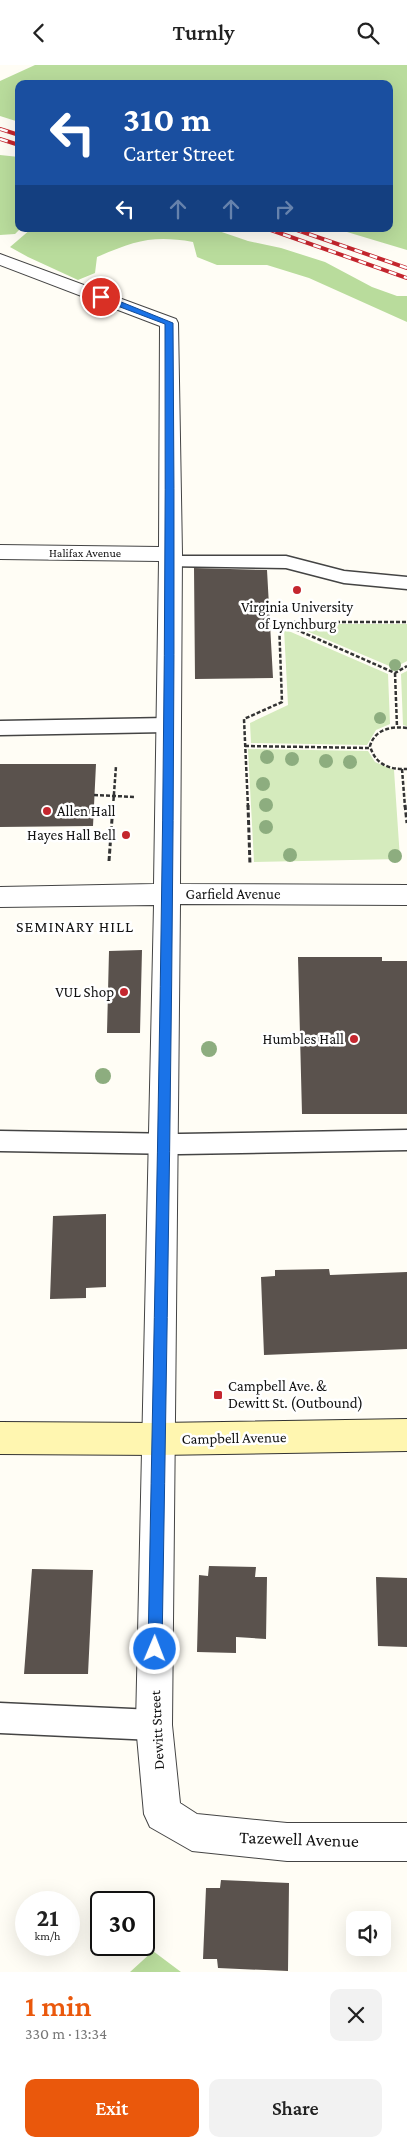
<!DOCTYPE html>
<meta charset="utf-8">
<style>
:root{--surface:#fff;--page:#f2f2f2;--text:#222;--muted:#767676;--accent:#ea580c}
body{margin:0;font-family:"Crimson Pro",serif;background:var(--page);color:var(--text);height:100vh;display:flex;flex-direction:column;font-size:19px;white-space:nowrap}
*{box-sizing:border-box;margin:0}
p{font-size:16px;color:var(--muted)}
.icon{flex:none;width:28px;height:28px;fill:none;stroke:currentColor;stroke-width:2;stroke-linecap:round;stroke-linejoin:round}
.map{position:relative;height:1907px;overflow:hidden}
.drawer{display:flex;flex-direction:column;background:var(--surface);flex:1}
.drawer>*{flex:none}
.banner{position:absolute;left:15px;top:15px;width:378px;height:152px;border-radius:10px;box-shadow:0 5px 20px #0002;background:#1a4fa0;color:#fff;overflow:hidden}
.buttons{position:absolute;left:346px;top:1846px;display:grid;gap:10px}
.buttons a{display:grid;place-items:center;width:45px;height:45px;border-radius:10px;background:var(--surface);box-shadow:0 5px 20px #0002;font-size:25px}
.speed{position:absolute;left:15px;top:1826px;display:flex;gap:10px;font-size:25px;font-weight:700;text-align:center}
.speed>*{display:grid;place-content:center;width:65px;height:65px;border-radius:50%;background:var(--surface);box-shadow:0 5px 20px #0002;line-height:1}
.speed small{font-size:12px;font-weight:400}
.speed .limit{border:2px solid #111;border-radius:8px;background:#fff;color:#111}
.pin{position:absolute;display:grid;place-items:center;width:42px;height:42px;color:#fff;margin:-21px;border:2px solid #fff;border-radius:50%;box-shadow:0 1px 5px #0007}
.me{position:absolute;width:55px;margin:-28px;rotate:1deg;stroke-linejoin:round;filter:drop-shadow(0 0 4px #0008)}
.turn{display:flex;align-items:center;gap:18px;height:105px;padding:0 25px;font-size:22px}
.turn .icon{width:65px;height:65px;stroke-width:2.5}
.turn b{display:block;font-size:35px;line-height:42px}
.lanes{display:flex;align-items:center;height:48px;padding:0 25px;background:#0003;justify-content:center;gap:25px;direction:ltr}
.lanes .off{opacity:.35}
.round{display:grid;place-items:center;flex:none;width:52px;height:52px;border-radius:10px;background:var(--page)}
.summary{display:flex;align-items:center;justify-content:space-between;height:85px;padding:0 25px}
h1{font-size:30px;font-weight:600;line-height:38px;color:var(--accent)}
.cta{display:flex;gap:10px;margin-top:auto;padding:10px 25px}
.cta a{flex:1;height:58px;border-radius:10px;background:var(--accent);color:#fff;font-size:20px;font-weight:600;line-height:58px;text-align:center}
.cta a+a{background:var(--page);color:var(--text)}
header{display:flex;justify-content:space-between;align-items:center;height:65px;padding:0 25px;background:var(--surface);font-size:22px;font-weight:600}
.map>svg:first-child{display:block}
.green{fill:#d5ebbd}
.forest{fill:#b9dc9c}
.building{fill:#5a524d}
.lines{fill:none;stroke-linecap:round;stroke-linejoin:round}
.service-casing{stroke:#444;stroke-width:3}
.minor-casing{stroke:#444;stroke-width:2}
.secondary-casing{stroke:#333;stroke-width:2}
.path-far1{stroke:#333;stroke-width:2.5;stroke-dasharray:4 2;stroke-linecap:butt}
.path{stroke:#333;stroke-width:3;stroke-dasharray:5 2.5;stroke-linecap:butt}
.service{fill:#fff;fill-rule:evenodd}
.minor{fill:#fff;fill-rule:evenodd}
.secondary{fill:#fff6b0;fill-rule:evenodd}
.rail-casing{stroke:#c4262e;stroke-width:4}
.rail{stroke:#fff;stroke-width:2.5;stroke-dasharray:8;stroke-linecap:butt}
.tree{fill:#8dad7f}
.route{fill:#1a73e8;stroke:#114b97}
.poi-dot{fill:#c4262e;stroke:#fff;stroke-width:2}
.labels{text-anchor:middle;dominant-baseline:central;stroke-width:5;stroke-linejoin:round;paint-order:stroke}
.far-street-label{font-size:12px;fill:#111;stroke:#fff}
.poi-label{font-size:15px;fill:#111;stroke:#fff;text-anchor:end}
.street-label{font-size:15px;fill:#111;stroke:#fff}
.neighbourhood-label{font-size:16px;letter-spacing:1px;fill:#111;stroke:#fff}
.near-street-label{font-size:18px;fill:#111;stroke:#fff}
</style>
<header><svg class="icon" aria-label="back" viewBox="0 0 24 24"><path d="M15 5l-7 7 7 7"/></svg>Turnly<svg class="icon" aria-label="search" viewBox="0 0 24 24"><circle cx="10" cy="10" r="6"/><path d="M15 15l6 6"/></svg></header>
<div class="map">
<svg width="407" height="1907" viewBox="0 0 407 1907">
<rect width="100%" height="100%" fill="#fffdf5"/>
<!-- green -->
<path class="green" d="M290,559H407V596L394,603Z
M284,564L388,609L390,659L376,665L367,680L251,678L250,658L288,640Z
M407,606V661L403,660L401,609Z
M248,684L368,686L375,697L394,705L400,794L254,797Z"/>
<!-- forest -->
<path class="forest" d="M35,0H407V185L337,164H389V19H19V57L0,51V16Z
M0,90L19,92L20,164L15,169L0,170Z
M31,164H213L248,176L281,183L325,197L372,222L397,231H407V257L309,213L267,200H217L197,192L193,177C152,170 135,176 97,192L95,208L78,215L28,192L10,182Z
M153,1886L181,1907H130Z"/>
<!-- building -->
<path class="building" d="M194,503L267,505L273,613L195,614Z
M0,699H96L93,761L0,762Z
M142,885L140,968H107L109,886Z
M298,892H382V896H407V1049H302Z
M106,1149V1222L86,1223V1233L50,1234L53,1151Z
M329,1204L330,1210L407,1207V1284L264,1290L261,1212L275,1211V1205Z
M209,1501L256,1502L255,1512H267L266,1574L236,1572V1588L197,1587L199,1510L208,1511Z
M32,1504L93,1505L88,1609H24Z
M376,1512L407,1513V1582L378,1581Z
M221,1815L289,1818L288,1906L218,1903L217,1894H203L206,1823H220Z"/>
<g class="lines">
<defs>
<path id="service" d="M171,491H286L344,506L407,512V524L344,518L286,503L165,501L162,497L165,493Z
M167,653L174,655L177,660L174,665L167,667L0,670V656Z
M407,1065V1085L180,1089L0,1086V1066L180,1069Z
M0,1638L154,1645L164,1650L169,1660L164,1670L154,1675L0,1668Z"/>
<path id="minor" d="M0,189L176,254L178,258L182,489L180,819L407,820V840L180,839L172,1660L180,1738L197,1749L287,1758H407V1796H287L192,1786L150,1762L144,1749L136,1660L154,840L0,842V822L154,819L159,496L0,494V480L159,482L160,261L0,200Z"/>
<path id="secondary" d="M407,1354V1386L158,1390L0,1389V1357L158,1358Z"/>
</defs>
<!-- service casing -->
<use href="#service" class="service-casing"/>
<!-- minor casing -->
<use href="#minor" class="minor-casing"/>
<!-- secondary casing -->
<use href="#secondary" class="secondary-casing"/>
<!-- path-far1 -->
<path class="path-far1" d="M279,557L395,608L407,601
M282,557H407
M395,608L397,662
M407,663C391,661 375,664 370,681C375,699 389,705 407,704
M245,681L370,683
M402,704L405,742
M94,730L135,732
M113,742L116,701
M248,742L244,654L282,637L279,557"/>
<!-- path -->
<path class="path" d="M248,740L250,800
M405,740L407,758
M109,796L113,740"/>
<!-- service -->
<use href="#service" class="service"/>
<!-- minor -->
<use href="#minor" class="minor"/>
<!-- secondary -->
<use href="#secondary" class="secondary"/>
<defs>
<path id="rail" d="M0,64L19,70
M0,74L19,80
M268,164L407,213
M294,164L407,203"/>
</defs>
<!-- rail casing -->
<use href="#rail" class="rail-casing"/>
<!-- rail -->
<use href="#rail" class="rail"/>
</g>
<!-- trees -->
<g class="tree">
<circle cx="395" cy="600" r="6"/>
<circle cx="380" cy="653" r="6"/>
<circle cx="267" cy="692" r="7"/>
<circle cx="292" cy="694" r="7"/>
<circle cx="326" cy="696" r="7"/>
<circle cx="350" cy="697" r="7"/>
<circle cx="263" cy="719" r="7"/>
<circle cx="266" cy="740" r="7"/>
<circle cx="266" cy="762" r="7"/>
<circle cx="290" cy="790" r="7"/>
<circle cx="395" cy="791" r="7"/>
<circle cx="209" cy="984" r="8"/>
<circle cx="103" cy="1011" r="8"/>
</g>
<!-- route -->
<path class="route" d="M99,230H104L173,258C177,700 169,1142 162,1584L160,1589L155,1591L150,1589L148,1584C156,1142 167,701 165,259L99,234Z"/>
<!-- markers -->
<g class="poi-dot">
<circle cx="297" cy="525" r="5"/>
<circle cx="47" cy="746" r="5"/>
<circle cx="126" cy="770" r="5"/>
<circle cx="124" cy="927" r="5"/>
<circle cx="354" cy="974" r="5"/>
<rect x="213" y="1325" width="10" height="10" rx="2.5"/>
</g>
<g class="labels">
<!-- far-street labels -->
<g class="far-street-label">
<text x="85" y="488">Halifax Avenue</text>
</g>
<!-- poi labels -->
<g class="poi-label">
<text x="297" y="542" text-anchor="middle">Virginia University<tspan x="297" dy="17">of Lynchburg</tspan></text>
<text x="57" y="746" text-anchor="start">Allen Hall</text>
<text x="116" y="770">Hayes Hall Bell</text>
<text x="114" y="927">VUL Shop</text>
<text x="344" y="974">Humbles Hall</text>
<text x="228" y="1321" text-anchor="start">Campbell Ave. &amp;<tspan x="228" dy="17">Dewitt St. (Outbound)</tspan></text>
</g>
<!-- street labels -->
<g class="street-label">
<text x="233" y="829">Garfield Avenue</text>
<text transform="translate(234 1373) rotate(-1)">Campbell Avenue</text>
<text transform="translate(157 1665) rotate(-93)">Dewitt Street</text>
</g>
<!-- neighbourhood labels -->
<g class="neighbourhood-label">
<text x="75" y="861">SEMINARY HILL</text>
</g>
<!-- near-street labels -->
<g class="near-street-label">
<text transform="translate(299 1774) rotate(2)">Tazewell Avenue</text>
</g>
</g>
</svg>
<div class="buttons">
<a><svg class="icon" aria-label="sound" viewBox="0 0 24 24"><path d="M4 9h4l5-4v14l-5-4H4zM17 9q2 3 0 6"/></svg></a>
</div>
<div class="speed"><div>21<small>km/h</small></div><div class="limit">30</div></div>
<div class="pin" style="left:101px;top:232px;background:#d93025"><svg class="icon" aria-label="arrive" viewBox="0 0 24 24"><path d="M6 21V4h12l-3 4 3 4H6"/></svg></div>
<svg class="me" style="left:155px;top:1584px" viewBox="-20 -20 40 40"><circle r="17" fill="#1a73e8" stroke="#fff" stroke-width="3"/><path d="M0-11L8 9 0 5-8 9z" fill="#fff"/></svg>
<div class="banner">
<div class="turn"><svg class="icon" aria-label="left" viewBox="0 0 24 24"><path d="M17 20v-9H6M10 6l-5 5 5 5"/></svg><div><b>310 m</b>Carter Street</div></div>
<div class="lanes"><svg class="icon" aria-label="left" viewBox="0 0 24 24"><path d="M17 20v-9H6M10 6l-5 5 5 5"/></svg><svg class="icon off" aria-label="ahead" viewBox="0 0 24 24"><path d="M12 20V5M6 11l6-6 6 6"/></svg><svg class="icon off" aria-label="ahead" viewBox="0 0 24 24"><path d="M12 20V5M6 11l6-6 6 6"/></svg><svg class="icon off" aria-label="right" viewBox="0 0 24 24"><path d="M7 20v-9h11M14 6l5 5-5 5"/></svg></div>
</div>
</div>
<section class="drawer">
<div class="summary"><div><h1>1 min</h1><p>330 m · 13:34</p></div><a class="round"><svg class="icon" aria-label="close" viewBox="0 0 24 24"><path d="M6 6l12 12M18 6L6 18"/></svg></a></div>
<div class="cta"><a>Exit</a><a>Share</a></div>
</section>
